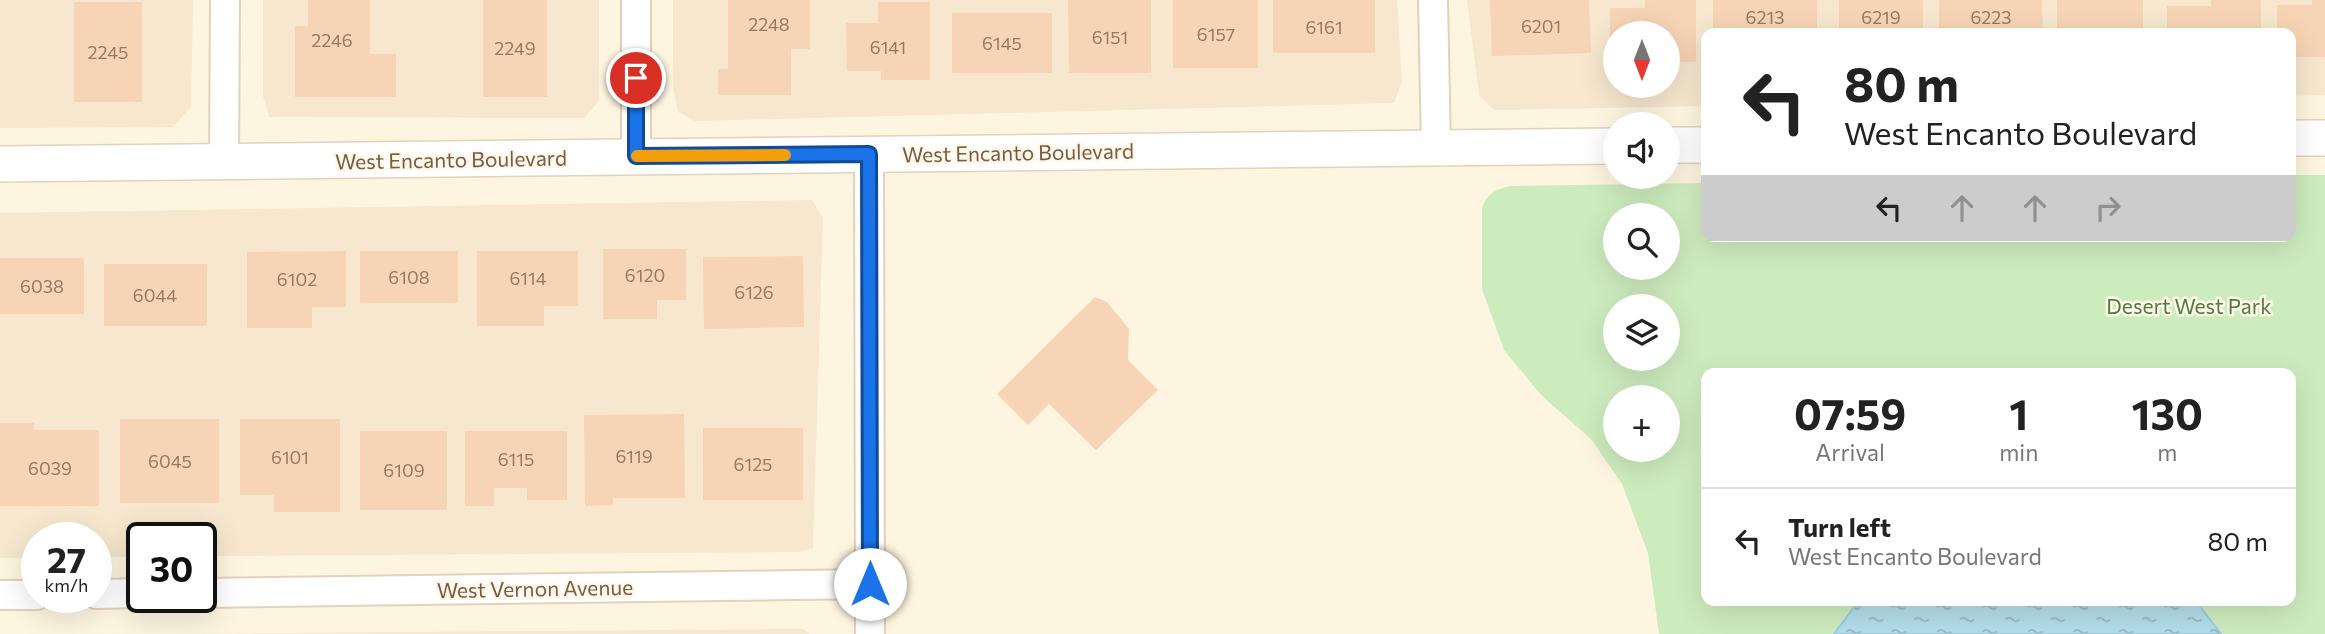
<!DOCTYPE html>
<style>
:root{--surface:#fff;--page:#f6f6f6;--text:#222;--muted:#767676;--line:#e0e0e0}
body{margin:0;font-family:Commissioner,sans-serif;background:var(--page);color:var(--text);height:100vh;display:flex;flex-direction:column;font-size:26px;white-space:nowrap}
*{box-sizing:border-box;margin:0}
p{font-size:23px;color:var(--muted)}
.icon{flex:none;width:38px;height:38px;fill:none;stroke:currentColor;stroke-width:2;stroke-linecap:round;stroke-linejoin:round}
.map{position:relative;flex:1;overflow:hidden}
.drawer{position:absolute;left:1701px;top:368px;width:595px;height:238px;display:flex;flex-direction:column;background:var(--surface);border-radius:14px;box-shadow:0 7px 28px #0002}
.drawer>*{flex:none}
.banner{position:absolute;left:1701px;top:28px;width:595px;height:214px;border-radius:14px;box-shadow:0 7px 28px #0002;background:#fff;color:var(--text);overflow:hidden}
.needle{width:46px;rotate:180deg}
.tools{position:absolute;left:1603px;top:21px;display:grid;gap:14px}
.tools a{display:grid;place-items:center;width:77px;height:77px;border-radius:50%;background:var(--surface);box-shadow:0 7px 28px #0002;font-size:35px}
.speed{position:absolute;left:21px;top:522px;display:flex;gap:14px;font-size:35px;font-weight:700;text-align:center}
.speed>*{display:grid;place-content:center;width:91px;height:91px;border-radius:50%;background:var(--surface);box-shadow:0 7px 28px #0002;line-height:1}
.speed small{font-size:18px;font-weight:400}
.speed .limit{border:4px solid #111;border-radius:10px;background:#fff;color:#111}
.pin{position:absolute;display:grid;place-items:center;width:60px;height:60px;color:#fff;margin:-30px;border:4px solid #fff;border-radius:50%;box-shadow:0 2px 7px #0007}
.me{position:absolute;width:77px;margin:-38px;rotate:0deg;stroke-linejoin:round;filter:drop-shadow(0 0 5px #0008)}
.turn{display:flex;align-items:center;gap:24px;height:147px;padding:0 28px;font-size:32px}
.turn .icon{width:91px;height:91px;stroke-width:2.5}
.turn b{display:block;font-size:49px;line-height:60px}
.lanes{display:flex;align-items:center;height:66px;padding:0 28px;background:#0003;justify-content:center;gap:35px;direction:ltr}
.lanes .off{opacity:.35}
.eta{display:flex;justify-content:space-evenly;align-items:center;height:119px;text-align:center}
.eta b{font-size:42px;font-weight:700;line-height:49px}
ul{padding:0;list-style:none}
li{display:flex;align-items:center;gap:21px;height:105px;padding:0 28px;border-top:2px solid var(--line)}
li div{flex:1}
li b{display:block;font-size:26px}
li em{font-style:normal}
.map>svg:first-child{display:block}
.residential{fill:#f6e7ce;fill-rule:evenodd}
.park{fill:#cdecbe;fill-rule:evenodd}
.water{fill:url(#water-ripples);stroke:#99ccdc;stroke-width:2}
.building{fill:#f6d4b5}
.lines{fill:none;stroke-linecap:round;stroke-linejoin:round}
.minor-casing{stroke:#e3d1bb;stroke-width:32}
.tertiary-casing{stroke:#e3d1bb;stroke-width:38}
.minor{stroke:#fff;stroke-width:28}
.tertiary{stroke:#fff;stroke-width:35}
.route-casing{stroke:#114b97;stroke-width:18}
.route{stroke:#1a73e8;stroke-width:12}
.slow{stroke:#f59e0b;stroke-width:12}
.labels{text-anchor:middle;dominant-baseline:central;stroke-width:5;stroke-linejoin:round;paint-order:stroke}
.number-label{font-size:18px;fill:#977961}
.street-label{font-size:21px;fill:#775b45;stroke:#fff8e8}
.park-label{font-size:21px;fill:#4b7e3c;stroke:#fff8e8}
</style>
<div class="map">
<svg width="2325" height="634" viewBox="0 0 2325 634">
<defs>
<pattern id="water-ripples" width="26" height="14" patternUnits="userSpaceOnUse" patternTransform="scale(1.75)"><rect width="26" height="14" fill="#b3dde9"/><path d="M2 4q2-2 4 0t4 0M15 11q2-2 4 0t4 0" fill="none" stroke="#96b6bf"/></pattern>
</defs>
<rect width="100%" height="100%" fill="#fef5e0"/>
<!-- residential -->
<path class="residential" d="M0,0H193L191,107L173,127L0,128Z
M263,0H599V101L584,118L269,117L263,96Z
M673,0H1397L1402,81L1394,103L695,121L678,112L673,86Z
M1467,0H2325V95L2291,96V33H1706V106L1494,110L1479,95ZM1615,33H1668V86H1615Z
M812,200L823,218L813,548L801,552L201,556V537H142V557H96V537H37V558H0V213Z
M803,629L810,634H167Z"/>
<!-- park -->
<path class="park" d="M2291,175H2325V634H1659L1648,553L1622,484L1591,439L1541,395L1504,350L1482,289V209C1486,194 1496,189 1511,186L1706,183V236H2291ZM1615,215H1668V268H1615ZM1615,306H1668V359H1615ZM1706,373H2291V600H1706ZM1615,397H1668V450H1615Z"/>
<!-- water -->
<path class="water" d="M1864,600H2195L2221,634H1834L1855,606Z"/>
<!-- building -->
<path class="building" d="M308,0H370V54H396V97H295V26H308Z
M483,0H547V97H483Z
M728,0H810V49H791V95H718V69H728Z
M1068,0H1151V73H1069Z
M1173,0H1258V68H1173Z
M1273,0H1375V53H1273Z
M1490,0H1589L1591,53L1492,56Z
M1645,0H1696V62H1668V33H1615V62H1610V8H1645Z
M1713,0H1817V33H1713Z
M1839,0H1923V33H1839Z
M1939,0H2042L2043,33H1939Z
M2057,0H2143V33H2057Z
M2211,0H2261V33H2167V6H2211Z
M2312,0H2325V57H2291V33H2277V5H2312Z
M74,2H142V102H74Z
M878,2H930V80H881V71H847L846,23H878Z
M952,13H1052V73H952Z
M603,249H686V300H657V319H603Z
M346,251V307H312V328H247V252Z
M360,251H458V303H360Z
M477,251H578V306H544V326H477Z
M803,256L804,327L704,329L703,257Z
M0,258H84V314H0Z
M104,264H207V326H104Z
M1095,297L1107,302L1129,329L1128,360L1158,390L1096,450L1049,404L1028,425L997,394Z
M684,414L685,498H613V505L585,506L584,415Z
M120,419H219V503H120Z
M240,419H340V512H274V495H240Z
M0,423H34V430H99V506H0Z
M703,428H803V500H703Z
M360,431H447V510H360Z
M465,431H567V500H527V488H494V506H465Z"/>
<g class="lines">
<defs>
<path id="minor" d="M636,0V156
M1433,0L1436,148
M869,154L870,634
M224,161L225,0
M201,593L870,584
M96,594L142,593
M0,595H37"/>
<path id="tertiary" d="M2291,138H2325
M1668,145H1706
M0,164L1615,146"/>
</defs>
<!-- minor casing -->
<use href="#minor" class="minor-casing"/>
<!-- tertiary casing -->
<use href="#tertiary" class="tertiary-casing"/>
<!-- minor -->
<use href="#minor" class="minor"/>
<!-- tertiary -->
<use href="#tertiary" class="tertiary"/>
</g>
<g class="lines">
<defs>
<path id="route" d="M636,78V156L869,154L870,584"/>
</defs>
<!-- route casing -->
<use href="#route" class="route-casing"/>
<!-- route -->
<use href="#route" class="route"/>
<!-- slow -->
<path class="slow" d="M637,156L785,155"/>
</g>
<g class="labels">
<!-- number labels -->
<g class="number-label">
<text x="1765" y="17">6213</text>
<text x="1881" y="17">6219</text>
<text x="1991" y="17">6223</text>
<text x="769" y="24">2248</text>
<text x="1541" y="26">6201</text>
<text x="1324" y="27">6161</text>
<text x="1216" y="34">6157</text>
<text x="1110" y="37">6151</text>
<text x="332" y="40">2246</text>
<text x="1002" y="43">6145</text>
<text x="888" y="47">6141</text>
<text x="515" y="48">2249</text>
<text x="108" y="52">2245</text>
<text x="645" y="275">6120</text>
<text x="409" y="277">6108</text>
<text x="528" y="278">6114</text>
<text x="297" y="279">6102</text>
<text x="42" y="286">6038</text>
<text x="754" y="292">6126</text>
<text x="155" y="295">6044</text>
<text x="634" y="456">6119</text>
<text x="290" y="457">6101</text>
<text x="516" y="459">6115</text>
<text x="170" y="461">6045</text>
<text x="753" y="464">6125</text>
<text x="50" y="468">6039</text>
<text x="404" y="470">6109</text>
</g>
<!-- street labels -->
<g class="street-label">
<text transform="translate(1018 152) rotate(-1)">West Encanto Boulevard</text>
<text transform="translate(451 159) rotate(-1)">West Encanto Boulevard</text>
<text transform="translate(535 588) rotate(-1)">West Vernon Avenue</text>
</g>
<!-- park labels -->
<g class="park-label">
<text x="2189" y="305">Desert West Park</text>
</g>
</g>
</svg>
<div class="tools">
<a><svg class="needle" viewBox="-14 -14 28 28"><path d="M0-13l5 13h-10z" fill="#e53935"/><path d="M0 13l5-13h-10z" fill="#767676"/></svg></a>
<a><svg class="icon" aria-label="sound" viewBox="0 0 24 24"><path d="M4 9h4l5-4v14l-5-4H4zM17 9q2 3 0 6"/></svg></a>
<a><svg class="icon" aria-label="search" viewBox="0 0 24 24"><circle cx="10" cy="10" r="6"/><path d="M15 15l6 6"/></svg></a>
<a><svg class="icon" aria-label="layers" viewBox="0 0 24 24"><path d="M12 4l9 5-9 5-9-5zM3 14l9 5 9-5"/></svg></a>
<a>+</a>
</div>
<div class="speed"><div>27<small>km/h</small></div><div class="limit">30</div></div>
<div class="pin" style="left:636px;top:78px;background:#d93025"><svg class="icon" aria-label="arrive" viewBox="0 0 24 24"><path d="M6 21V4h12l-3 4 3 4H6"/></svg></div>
<svg class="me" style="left:870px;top:584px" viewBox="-20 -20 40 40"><circle r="19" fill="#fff"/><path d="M0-13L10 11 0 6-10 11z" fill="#1a73e8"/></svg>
<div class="banner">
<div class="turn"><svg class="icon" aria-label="left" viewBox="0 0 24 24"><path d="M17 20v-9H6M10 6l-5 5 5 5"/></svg><div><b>80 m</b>West Encanto Boulevard</div></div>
<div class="lanes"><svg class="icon" aria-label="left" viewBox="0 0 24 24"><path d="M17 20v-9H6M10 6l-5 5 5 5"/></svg><svg class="icon off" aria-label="ahead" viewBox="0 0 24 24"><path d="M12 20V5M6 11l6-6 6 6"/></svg><svg class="icon off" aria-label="ahead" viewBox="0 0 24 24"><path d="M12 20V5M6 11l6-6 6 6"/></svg><svg class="icon off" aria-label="right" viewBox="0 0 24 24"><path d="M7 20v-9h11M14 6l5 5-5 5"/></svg></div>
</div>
<section class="drawer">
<div class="eta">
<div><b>07:59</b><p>Arrival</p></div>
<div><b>1</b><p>min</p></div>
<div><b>130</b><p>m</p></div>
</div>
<ul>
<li><svg class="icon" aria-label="left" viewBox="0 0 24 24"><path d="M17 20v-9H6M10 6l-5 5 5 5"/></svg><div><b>Turn left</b><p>West Encanto Boulevard</p></div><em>80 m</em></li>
</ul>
</section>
</div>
